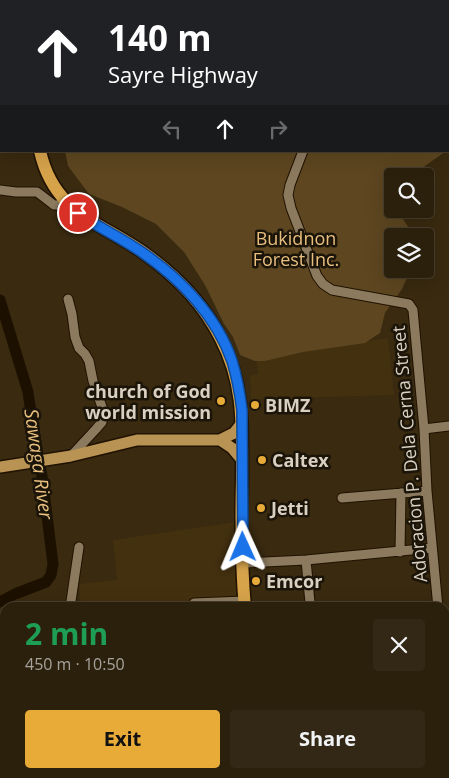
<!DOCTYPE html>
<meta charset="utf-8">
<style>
:root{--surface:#2b200c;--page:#332815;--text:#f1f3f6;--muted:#a6a39d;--line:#473e2d;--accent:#e9ab38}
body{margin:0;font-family:"Open Sans",sans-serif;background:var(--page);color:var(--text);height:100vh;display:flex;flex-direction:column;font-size:19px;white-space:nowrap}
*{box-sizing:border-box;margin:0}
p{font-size:16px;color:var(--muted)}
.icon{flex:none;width:28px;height:28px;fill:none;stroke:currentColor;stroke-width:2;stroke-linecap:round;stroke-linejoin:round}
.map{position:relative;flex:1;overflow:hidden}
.details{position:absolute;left:0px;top:602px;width:450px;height:176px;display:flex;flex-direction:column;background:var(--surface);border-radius:15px 15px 0 0;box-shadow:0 5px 20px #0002,0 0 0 1px var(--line)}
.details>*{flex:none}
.banner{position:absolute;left:0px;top:0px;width:450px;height:152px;box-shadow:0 5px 20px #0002,0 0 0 1px var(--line);background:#202124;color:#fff;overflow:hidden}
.controls{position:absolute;left:384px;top:168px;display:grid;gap:10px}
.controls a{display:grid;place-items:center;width:50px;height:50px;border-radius:5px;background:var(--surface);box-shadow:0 5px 20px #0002,0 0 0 1px var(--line);font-size:25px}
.pin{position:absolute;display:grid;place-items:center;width:42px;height:42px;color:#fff;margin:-21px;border:2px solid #fff;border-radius:50%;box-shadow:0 1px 5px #0007}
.me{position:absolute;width:55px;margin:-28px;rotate:359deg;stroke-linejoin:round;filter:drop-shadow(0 0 4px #0008)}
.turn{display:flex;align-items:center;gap:18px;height:105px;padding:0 25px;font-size:22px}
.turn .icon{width:65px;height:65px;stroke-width:2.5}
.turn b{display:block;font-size:35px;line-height:42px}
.lanes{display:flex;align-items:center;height:48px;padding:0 25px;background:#0003;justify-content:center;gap:25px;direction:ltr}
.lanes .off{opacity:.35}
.round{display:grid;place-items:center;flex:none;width:52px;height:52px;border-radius:5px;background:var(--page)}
.summary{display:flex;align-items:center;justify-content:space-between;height:85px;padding:0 25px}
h1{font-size:30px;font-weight:700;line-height:38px;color:#1e9e55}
.cta{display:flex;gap:10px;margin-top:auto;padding:10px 25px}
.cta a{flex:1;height:58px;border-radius:5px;background:var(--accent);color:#111;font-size:20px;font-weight:700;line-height:58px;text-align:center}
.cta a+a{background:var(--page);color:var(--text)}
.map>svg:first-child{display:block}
.built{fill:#43300f}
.green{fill:#5d4620}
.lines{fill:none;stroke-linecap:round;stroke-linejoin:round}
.river{stroke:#1c1100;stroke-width:11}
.minor-casing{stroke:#201200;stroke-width:11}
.major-casing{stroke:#201200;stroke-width:14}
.highway-casing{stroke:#201200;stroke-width:15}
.minor{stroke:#8c7a5f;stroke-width:9}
.major{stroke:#b89353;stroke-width:11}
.highway{stroke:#d6a34b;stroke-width:12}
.route-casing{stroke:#114b97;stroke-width:12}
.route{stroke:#1a73e8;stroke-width:9}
.poi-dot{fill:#e9ab38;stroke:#1b1409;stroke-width:2}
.labels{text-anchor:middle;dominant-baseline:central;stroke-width:5;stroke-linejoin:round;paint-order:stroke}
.park-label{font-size:18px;fill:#e8bf7f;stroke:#1b1409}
.poi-label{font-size:18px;font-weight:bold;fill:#dad0c1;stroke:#1b1409;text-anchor:start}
.street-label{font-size:18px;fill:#dad0c1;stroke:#1b1409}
.water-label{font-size:19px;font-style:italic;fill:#e8bf7f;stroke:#1b1409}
</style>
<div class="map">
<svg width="449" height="778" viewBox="0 0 449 778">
<rect width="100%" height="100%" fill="#392a10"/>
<!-- built -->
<path class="built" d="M388,338L394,395L251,399L250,375L258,374L256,358Z
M236,522L240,607H81L79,584L117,580L113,540Z"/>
<!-- green -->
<path class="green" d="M141,0H449V149V1H139Z
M65,151H446L411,176H392V209H401L403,219L414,236H392V269H411L402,289L385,313L380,333L365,343L303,352L265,361H255L240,355L233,337L224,324L205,285L184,252L156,224L122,207L89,194L68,166Z"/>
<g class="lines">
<!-- river -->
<path class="river" d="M116,1L117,0
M0,106H1
M0,300L28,392L34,433L42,476L53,564L51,575L46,582L15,594L0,602"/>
<defs>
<path id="minor" d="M0,129L1,128
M303,151L290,185L288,195L291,208L317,276L323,284L332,290L409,304L413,310L424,429L427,491L438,608
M0,190L16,192H37L41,195L54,205H68
M68,299L72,314L75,337L79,348L85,354L89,361L93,381L103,410V416L102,422L96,429L71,456
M424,429L449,426
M342,498L427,491
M400,552L401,493
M306,560L310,603
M243,563L306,560L432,548
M194,603L245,601
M70,608L79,547
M445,623L449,624
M445,693L449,692
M0,713H5
M0,739H5
M445,747H449
M187,774V778
M428,774L429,778
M17,778L78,774"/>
<path id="major" d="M220,440L232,448L242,460
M0,467L71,456L137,440H220L234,433L242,423"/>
<path id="highway" d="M25,0V1
M40,151C54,213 98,221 144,253C175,275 204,304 221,339C245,385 242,429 242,479C241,522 241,565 245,608
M267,774V778"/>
</defs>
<!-- minor casing -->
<use href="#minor" class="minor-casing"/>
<!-- major casing -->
<use href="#major" class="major-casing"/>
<!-- highway casing -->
<use href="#highway" class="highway-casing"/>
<!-- minor -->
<use href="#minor" class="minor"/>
<!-- major -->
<use href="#major" class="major"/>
<!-- highway -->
<use href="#highway" class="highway"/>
</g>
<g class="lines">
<defs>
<path id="route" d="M78,213C99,228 122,238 143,253C181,279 217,317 232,361C237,377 240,394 242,410L243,547"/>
</defs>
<!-- route casing -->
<use href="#route" class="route-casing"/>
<!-- route -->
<use href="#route" class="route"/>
</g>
<!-- markers -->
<g class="poi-dot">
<circle cx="221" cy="401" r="5"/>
<circle cx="255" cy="405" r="5"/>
<circle cx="262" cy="460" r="5"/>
<circle cx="261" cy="508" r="5"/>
<circle cx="256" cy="581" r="5"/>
</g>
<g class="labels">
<!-- park labels -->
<g class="park-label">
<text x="296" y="238">Bukidnon<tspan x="296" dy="21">Forest Inc.</tspan></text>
</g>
<!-- poi labels -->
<g class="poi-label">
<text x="211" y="391" text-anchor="end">church of God<tspan x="211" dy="21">world mission</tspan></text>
<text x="265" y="405">BIMZ</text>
<text x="272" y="460">Caltex</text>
<text x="271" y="508">Jetti</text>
<text x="266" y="581">Emcor</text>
</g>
<!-- street labels -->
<g class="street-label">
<text transform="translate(409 454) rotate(-95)">Adoracion P. Dela Cerna Street</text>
</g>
<!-- water labels -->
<g class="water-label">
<text transform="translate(39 464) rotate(82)">Sawaga River</text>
</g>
</g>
</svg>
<div class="controls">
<a><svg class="icon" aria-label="search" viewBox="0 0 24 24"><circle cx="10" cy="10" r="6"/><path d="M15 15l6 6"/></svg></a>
<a><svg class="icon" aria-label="layers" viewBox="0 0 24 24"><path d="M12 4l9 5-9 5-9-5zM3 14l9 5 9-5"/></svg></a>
</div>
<div class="pin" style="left:78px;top:213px;background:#d93025"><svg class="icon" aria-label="arrive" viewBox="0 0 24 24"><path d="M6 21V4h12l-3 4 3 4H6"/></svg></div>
<svg class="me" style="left:243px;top:547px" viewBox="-20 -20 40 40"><path d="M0-17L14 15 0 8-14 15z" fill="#1a73e8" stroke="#fff" stroke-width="4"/></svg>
<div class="banner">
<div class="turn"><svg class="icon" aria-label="ahead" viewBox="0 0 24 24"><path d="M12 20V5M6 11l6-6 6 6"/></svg><div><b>140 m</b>Sayre Highway</div></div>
<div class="lanes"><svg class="icon off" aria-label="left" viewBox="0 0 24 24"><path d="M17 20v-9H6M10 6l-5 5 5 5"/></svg><svg class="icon" aria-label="ahead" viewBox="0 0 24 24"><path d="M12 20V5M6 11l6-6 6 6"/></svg><svg class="icon off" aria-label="right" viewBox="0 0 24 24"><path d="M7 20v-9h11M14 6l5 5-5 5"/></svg></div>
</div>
<section class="details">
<div class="summary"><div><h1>2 min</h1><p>450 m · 10:50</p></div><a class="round"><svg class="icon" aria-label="close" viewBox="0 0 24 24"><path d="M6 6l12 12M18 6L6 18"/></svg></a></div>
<div class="cta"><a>Exit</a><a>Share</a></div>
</section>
</div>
